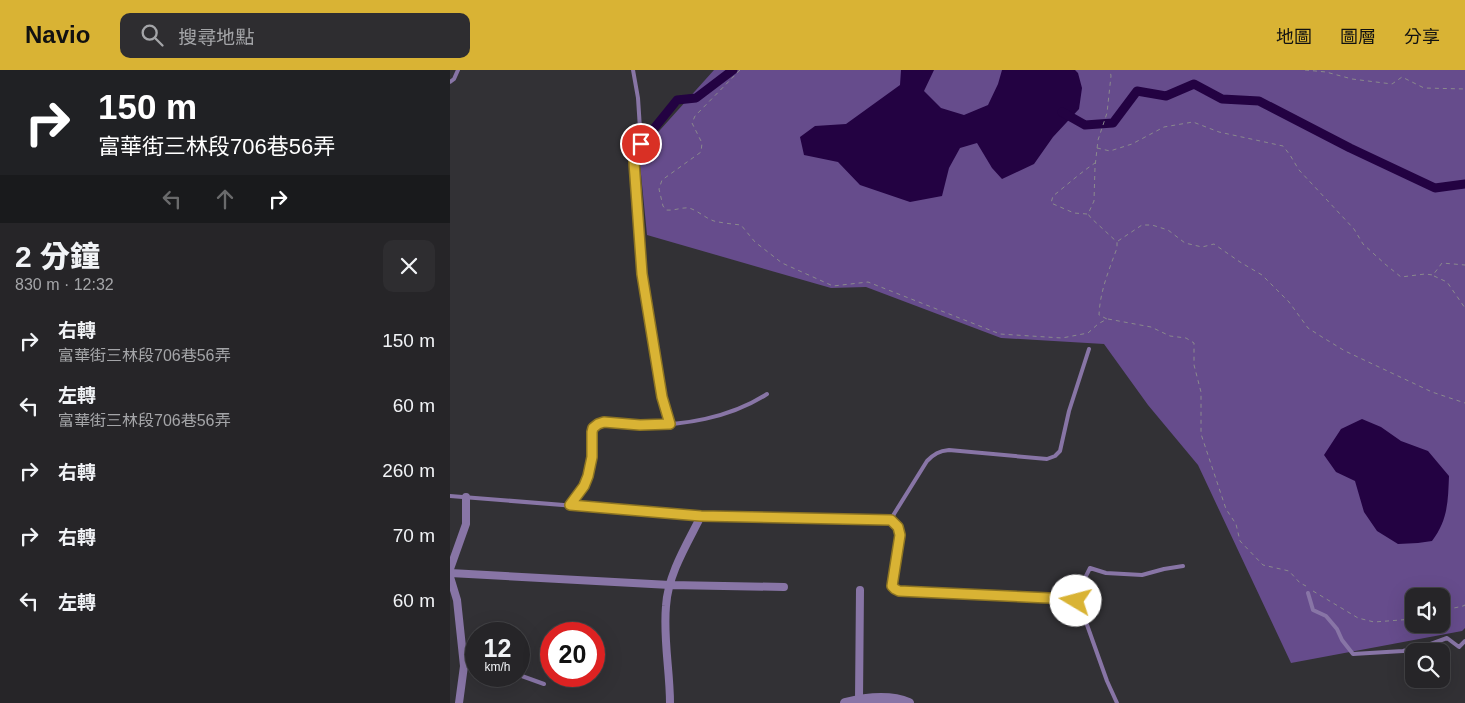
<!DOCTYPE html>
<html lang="zh-TW">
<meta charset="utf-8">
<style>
:root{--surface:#262528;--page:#2e2d30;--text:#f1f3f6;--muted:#a4a5a8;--line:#424245;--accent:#d9b334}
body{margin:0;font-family:Helvetica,"Noto Sans TC",sans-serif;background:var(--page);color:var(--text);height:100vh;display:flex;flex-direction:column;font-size:19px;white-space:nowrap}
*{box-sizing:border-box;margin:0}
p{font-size:16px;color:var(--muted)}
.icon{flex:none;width:28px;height:28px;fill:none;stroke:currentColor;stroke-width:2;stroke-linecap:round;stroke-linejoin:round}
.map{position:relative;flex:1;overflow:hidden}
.drawer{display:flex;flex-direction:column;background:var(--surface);width:450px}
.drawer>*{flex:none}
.hud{background:#202124;color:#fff;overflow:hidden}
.fabs{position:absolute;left:955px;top:518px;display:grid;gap:10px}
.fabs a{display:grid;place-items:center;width:45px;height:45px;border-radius:10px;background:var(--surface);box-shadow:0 5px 20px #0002,0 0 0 1px var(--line);font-size:25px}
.speed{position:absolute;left:15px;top:552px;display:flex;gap:10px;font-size:25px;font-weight:700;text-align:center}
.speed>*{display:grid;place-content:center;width:65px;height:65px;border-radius:50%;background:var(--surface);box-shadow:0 5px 20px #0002,0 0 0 1px var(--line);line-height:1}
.speed small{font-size:12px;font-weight:400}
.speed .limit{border:8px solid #d22;background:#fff;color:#111}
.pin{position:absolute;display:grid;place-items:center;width:42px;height:42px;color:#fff;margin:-21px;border:2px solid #fff;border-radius:50%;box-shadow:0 1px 5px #0007}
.me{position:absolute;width:55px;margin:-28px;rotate:278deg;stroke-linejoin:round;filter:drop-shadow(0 0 4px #0008)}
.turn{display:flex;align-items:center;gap:18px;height:105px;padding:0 15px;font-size:22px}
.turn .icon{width:65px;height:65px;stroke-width:2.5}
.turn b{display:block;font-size:35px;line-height:42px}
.lanes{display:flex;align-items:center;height:48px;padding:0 15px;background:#0003;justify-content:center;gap:25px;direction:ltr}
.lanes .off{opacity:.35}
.round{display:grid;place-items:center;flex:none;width:52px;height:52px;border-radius:10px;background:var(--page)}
.overview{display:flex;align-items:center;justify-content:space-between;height:85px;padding:0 15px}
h1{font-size:30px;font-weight:800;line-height:38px}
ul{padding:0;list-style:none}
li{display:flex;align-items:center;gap:15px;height:65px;padding:0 15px}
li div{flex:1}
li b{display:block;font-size:19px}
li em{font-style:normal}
header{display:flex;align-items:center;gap:30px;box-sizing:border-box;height:70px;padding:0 25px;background:var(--accent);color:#111}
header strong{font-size:24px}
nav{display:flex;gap:28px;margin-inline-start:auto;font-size:18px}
.search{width:350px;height:45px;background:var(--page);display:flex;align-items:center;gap:12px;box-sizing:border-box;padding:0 18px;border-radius:10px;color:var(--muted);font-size:19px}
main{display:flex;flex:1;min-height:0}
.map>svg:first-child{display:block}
.green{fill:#664c8c;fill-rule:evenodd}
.water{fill:#230242}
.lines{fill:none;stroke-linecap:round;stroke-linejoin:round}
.canal{stroke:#230242;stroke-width:9}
.path{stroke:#8a898d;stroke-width:1;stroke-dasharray:4 4;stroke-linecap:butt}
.service{stroke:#8875a6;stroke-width:4}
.minor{stroke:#8875a6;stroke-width:8}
.tertiary{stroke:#8875a6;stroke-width:10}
.route-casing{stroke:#8d7422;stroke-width:12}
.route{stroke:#d9b334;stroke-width:9}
</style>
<header>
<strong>Navio</strong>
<div class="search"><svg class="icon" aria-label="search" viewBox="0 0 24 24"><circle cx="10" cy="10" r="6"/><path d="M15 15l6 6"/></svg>搜尋地點</div>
<nav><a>地圖</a><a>圖層</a><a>分享</a></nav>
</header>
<main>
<section class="drawer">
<div class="hud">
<div class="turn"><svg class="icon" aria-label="right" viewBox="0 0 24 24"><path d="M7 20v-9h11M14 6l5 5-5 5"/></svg><div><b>150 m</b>富華街三林段706巷56弄</div></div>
<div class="lanes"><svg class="icon off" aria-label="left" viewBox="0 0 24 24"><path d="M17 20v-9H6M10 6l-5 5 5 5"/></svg><svg class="icon off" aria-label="ahead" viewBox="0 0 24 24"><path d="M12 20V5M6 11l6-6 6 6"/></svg><svg class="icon" aria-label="right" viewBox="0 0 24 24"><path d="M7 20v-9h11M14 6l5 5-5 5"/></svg></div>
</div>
<div class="overview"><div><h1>2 分鐘</h1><p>830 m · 12:32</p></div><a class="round"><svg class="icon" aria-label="close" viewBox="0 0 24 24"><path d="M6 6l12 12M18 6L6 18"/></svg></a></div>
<ul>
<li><svg class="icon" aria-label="right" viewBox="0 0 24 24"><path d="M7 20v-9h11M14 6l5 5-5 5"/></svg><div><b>右轉</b><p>富華街三林段706巷56弄</p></div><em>150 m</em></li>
<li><svg class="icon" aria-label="left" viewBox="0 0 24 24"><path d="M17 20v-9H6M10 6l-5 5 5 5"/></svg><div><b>左轉</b><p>富華街三林段706巷56弄</p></div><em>60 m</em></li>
<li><svg class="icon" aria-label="right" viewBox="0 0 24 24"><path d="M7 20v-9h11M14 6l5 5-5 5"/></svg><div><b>右轉</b></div><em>260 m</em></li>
<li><svg class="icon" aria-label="right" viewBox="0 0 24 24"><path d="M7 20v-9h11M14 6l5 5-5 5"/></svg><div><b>右轉</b></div><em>70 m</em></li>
<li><svg class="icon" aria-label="left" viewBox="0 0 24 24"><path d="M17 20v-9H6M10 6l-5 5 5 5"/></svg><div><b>左轉</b></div><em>60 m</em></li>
</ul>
</section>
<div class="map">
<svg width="1015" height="633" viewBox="0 0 1015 633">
<rect width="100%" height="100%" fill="#323135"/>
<!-- green -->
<path class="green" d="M264,0H1015V558L1012,561L841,593L748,395L698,335L654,274L551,268L416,217L381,218L197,165L190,94L201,70ZM964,526H991V554H964Z"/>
<!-- water -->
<path class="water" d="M451,0H484L474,21L491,38L514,45L538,35L548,14L552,0H625L628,3L632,18L629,39L603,67L584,94L552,109L542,98L527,73L510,78L499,98L492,126L460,132L410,115L388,92L354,85L350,67L365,56L396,54L450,15Z
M912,349L931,357L951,371L978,381L999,406C998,431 998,450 982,471L968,473L948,474L927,461L914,442L905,411L886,402L874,385L891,359Z"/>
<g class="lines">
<!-- canal -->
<path class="canal" d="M612,42L635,55L663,53L687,21L716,26L744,14L772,29L809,31L900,78L985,118L1015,114
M189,77L227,30L246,28L283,0"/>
<!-- path -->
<path class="path" d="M290,0L245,46L242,53L252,73L251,82L212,110L209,119L213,136L216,140C224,141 232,137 239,138C247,140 255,148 264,151C272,153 282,154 291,155L305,172L332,193L383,216L418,212L550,264L612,268L638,263L648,254L657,249L649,245C650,221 659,200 667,178V172L641,148L638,144L644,131L645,97L648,70L657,43L661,6L660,0
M855,0L876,2L902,9L942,14L952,7L974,18L1015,19
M647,78L660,81L682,74L714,57L743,52L769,62L833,76L840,85L849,100L904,159L913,174L935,194L951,207L975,204L983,205L992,193L1015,195
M637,144L624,143L601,133L603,126C617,115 630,103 645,93
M668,171L692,155H702L718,160L735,173L752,177L764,174L790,192L812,205L839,232L858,258L872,267L895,281L982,322L1015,333
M984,206L997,212L1015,238
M658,249L701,257L720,266L736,268L744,273V295L751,322V364L776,439L786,454L790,471L813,495L839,501L850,513L856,516
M863,521L908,548L924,552L964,549
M991,545L995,540L1013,536L1015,535"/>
<!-- service -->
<path class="service" d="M183,0L188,28L191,74C190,81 185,85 184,92L192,204L212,327L220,354
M0,12L4,9L8,0
M0,426L251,446L441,450L449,457L450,465L442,516L445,519L449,521L621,529L626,531L631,538L657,611L667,633
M120,435C127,426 135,418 138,406C140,400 141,393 142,387C143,379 139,364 144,357C152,348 178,354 189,355C232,356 280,348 317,324
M441,450L444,444L477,391C484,384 489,381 499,380L597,389L605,386L610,381L619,341L639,279
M858,523L863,540L876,546L887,559L892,570L903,584L953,581L978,575L997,568L1009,577L1015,571
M626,531L631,516L640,498L656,503L692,505L714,499L733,496
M13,585L26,586
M14,596L26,597
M69,605L94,614"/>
<!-- minor -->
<path class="minor" d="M0,499L16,454V427
M0,503L220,515L334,517
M0,507L7,530L14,596L9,633
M409,629L410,520
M220,633C220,601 213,569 216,536C218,504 237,474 251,446"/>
<!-- tertiary -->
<path class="tertiary" d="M395,633C415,628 440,625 459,633"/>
</g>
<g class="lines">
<defs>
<path id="route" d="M191,74C190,81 185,85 184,92L192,204L212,327L220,354L190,355L154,352L148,354L143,358L142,362V387L138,406L134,416L120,435L251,446L441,450L448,457L450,465L442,516L445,519L449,521L621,529L626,531"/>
</defs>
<!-- route casing -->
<use href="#route" class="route-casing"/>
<!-- route -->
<use href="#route" class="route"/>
</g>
</svg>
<div class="fabs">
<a><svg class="icon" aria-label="sound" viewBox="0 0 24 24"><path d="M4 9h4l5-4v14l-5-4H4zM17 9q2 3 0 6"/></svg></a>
<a><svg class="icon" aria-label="search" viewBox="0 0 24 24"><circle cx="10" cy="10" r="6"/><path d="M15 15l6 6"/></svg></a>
</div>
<div class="speed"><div>12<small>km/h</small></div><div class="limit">20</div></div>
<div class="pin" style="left:191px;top:74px;background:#d93025"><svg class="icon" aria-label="arrive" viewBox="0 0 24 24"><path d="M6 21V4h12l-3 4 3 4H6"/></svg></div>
<svg class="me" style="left:626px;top:531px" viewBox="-20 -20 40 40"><circle r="19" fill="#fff"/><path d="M0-13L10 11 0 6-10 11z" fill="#d9b334"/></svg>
</div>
</main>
